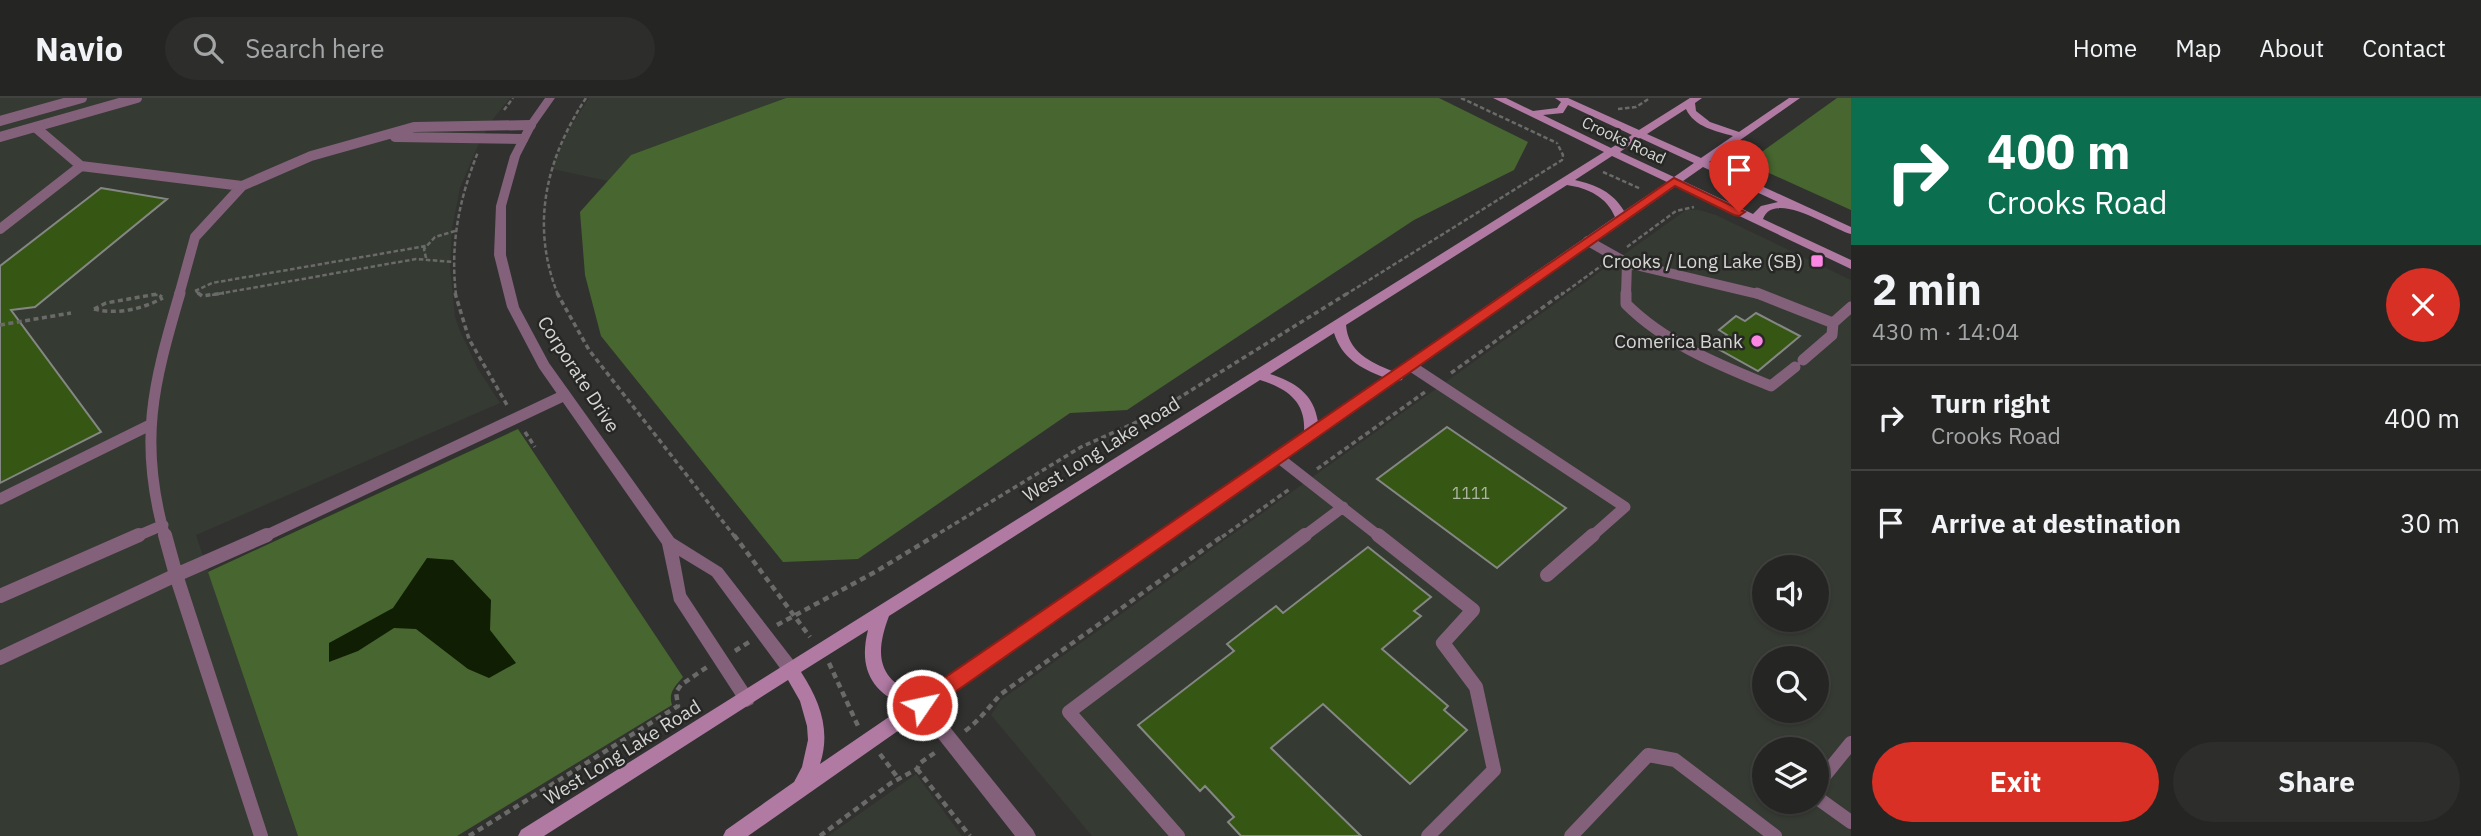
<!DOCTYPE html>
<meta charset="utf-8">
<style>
:root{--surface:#252624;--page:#2d2e2c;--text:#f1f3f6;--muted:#a3a5a6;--line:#424341;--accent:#d93025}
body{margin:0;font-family:"IBM Plex Sans",sans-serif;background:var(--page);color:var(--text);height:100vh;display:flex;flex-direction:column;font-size:26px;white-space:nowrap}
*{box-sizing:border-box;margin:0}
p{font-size:23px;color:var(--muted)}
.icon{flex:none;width:38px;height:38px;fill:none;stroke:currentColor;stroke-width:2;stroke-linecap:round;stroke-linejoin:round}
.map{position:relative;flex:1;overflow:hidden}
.drawer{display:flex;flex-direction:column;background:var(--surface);width:630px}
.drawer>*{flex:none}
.guide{background:#0b6e4f;color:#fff;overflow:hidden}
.fabs{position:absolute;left:1752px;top:457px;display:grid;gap:14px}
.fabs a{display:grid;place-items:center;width:77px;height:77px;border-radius:50%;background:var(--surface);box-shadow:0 2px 5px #0004,0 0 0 2px var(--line);font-size:35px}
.pin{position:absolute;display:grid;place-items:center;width:60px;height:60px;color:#fff;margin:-72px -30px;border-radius:50% 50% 50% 0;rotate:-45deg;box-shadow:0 0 7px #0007}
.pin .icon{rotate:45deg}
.me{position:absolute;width:77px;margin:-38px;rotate:56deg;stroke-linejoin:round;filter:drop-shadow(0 0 5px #0008)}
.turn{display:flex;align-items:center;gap:24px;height:147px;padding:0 21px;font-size:32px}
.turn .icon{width:91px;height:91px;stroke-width:2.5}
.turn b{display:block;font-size:49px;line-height:60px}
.round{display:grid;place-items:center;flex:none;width:74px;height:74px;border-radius:37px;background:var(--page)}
.summary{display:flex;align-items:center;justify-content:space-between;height:119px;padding:0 21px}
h1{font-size:42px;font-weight:800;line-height:52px}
.cta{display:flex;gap:14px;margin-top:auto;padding:14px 21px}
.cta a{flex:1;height:80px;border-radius:42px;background:var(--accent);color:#fff;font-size:28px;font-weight:800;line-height:80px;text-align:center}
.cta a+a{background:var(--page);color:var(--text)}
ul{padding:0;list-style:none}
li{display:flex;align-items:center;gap:21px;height:105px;padding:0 21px;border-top:2px solid var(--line)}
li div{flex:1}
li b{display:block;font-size:26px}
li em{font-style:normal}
header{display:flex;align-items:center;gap:42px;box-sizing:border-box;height:98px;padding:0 35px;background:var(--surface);border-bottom:2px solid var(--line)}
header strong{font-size:33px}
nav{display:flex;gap:38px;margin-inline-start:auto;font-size:24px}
.search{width:490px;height:63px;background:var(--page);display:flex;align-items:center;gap:18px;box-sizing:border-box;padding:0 24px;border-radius:38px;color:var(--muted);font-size:26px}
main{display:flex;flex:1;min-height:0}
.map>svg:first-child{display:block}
.built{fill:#353a32;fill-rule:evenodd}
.green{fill:#48662f}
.water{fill:#101e04}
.building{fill:#365713;stroke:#858784;stroke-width:2}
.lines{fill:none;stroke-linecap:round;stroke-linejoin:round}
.path-far2{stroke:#6a6b69;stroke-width:2.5;stroke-dasharray:4.5 2.5;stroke-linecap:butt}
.path-far1{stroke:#6a6b69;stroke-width:3.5;stroke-dasharray:5 3.5;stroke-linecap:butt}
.path{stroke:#6a6b69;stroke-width:4.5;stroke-dasharray:6 4.5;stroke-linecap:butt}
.service-far2{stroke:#83617a;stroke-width:10}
.service-far1{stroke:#83617a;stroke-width:11}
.service{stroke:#83617a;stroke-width:14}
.minor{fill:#83617a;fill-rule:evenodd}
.tertiary{fill:#83617a;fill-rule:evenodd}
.secondary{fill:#b07aa3;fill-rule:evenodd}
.route{fill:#d93025;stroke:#8d1f18;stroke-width:2}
.poi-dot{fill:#fc86e3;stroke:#272826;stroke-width:2.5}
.labels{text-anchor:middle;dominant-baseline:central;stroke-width:5;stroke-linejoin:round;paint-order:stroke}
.far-street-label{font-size:16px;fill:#d5d6d4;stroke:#272826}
.number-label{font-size:16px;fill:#adb6a4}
.poi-label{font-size:19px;fill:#d5d6d4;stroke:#272826;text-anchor:end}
.street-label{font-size:19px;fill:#d5d6d4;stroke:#272826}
</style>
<header>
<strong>Navio</strong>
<div class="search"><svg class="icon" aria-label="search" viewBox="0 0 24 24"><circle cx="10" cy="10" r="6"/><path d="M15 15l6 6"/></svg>Search here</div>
<nav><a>Home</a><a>Map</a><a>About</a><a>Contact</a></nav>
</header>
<main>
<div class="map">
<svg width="1851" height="738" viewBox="0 0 1851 738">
<rect width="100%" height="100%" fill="#313230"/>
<!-- built -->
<path class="built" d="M0,0H510L493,21L479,45L460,90L452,130L450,169L455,219L460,233L478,271L500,305L196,437L298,738H0Z
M589,0H786L632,57L608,83L552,71L567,34Z
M1686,112H1699L1716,117L1851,182V738H1092L991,617L1001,602ZM1764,469H1816V522H1764ZM1764,560H1816V612H1764ZM1764,651H1816V704H1764Z
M916,676L962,738H828Z"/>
<!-- green -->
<path class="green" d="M786,0H1439L1528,44L1514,72L1414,122L1127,312L1070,315L858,461L783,464L601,238L585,177L580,114L631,57Z
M1837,0H1851V112L1769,75L1757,69L1754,63L1756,58Z
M518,331L683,579C675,588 668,595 672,607L457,738H298L208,474Z"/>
<!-- water -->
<path class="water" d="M427,460L453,462L491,502L490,532L516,565L489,580L468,571L416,531L394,530L358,553L329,564V545L393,510Z"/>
<!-- building -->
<path class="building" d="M101,90L167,101L35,209L11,212L101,334L0,385V168Z
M1756,215L1800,238L1758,273L1713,248L1727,237L1719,232L1736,218L1745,223Z
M1447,329L1566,410L1497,470L1377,381Z
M1368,449L1431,499L1414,513L1421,518L1382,551L1448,608L1444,612L1467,632L1410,686L1323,606L1271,650L1361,738H1241L1228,724L1234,719L1205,688L1200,693L1138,627L1234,553L1227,546L1276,508L1283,515Z"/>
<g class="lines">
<!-- path-far2 -->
<path class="path-far2" d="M1461,0L1557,45
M1618,11L1636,9L1650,0
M504,12L513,0
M1603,74L1641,91
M1627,149L1676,113L1694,109
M426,160L424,151L435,139L455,133
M195,193L212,185L426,148
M196,193L200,197
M153,197H158
M212,197L416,161L453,164
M456,197C450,146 459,101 478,54
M558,197C530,127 546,61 586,0
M1345,197L1562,62L1563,57L1557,45
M1561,197L1601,168"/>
<!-- path-far1 -->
<path class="path-far1" d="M198,195L202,198L224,195
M455,195L469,241L507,307
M557,195L589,252L735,439
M94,211L106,205L157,196L162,199
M94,211C117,217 142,211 163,200
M0,227L71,215
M1451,275L1563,195
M525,334L535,349
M1317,371L1425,294
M933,439L1081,349L1148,319L1348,195
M1222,439L1291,390"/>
<!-- path -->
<path class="path" d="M734,437L810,539
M777,527L875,474L936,437
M735,553L749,544
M829,565L858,628
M965,633C981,621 988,610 1001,596L1224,437
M880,656L898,680
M917,671L970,738
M469,738L678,608L676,594L681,587L707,569
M820,738L891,685L917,671L920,665L936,654"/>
<!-- service-far2 -->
<path class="service-far2" d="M0,23L82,0
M35,29L81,68
M0,39L137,0
M395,39L523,41
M0,131L81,68L242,88
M1588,143L1627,165L1762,197
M179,197L195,139L242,88L311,58L414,29L531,27
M1626,197L1627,165"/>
<!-- service-far1 -->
<path class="service-far1" d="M1626,195V206C1666,246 1720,267 1771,288L1795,269
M1757,195L1833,225
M1803,262L1832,237L1833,225L1851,209
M1411,268L1625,409L1591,439
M1279,360L1380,439
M0,401L150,327
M135,439L163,427
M165,439C138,344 153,287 180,195
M263,439L565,297
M1303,439L1343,409"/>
<!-- service -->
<path class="service" d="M165,437L176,477L267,437
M1378,437L1473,512L1443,545L1476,589L1494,672L1428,738
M1547,477L1593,437
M0,498L139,437
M0,560L176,477L261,738
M1816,688L1851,645
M1816,699L1851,724
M1178,738L1069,614L1305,437
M1571,738L1648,657L1675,662L1775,738"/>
<!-- minor -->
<path class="minor" d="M922,599L928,602L1033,732L1036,738H1015L916,612L914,607L916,602Z"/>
<!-- tertiary -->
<path class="tertiary" d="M545,0H555L536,27L520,58L506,108V157L519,209L549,265L674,440L722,470L797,567L799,572L797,577L791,579L785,577L712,478L679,458L686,496L755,601L753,606L747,609L741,606L674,503L662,446L539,270L507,209L494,157L496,108L510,58L526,27Z"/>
<!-- secondary -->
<path class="secondary" d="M1493,0H1506L1533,13L1557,10L1561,4L1555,0H1568L1639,32L1690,0H1702L1695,5L1696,13L1710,24L1739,34L1789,0H1800L1709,64L1851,129V136C1832,131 1774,91 1763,121L1851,162V171L1676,88L1403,279L1402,282L1397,283L748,738H723L726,732L794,684L802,669L808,642L807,628L800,603L788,582L544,738H518L521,732L1604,54ZM1568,7L1632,37L1611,50L1543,17L1563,15ZM1686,11C1694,29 1716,33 1733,38L1701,60L1647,36ZM1640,40L1694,65L1674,79L1620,54ZM1612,58L1667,84L1624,113C1613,94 1596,87 1575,82ZM1703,69L1778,104L1761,108L1753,116L1683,83ZM1567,87C1588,90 1607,99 1615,119L1392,273C1370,264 1348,254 1346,227ZM1334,235C1342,260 1360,270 1383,279L1318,324C1314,296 1295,284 1270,276ZM1260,282C1286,290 1306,303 1304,333L919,598C878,582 874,558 889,518ZM868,532C859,568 869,593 905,608L820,666C831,633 820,603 801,574Z"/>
</g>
<!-- route -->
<path class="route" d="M1674,80L1745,114L1739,118L1734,117L1675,88L928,613L922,615L915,613L912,607L915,600Z"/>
<!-- markers -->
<g class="poi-dot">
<rect x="1810" y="156" width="14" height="14" rx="3.5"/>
<circle cx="1757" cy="243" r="7"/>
</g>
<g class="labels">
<!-- far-street labels -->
<g class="far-street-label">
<text transform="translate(1624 42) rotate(25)">Crooks Road</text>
</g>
<!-- number labels -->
<g class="number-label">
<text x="1471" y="395">1111</text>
</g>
<!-- poi labels -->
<g class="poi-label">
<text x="1803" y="163">Crooks / Long Lake (SB)</text>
<text x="1743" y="243">Comerica Bank</text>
</g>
<!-- street labels -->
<g class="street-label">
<text transform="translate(579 276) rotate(57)">Corporate Drive</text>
<text transform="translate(1101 351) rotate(-32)">West Long Lake Road</text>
<text transform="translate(622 654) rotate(-32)">West Long Lake Road</text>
</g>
</g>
</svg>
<div class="fabs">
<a><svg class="icon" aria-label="sound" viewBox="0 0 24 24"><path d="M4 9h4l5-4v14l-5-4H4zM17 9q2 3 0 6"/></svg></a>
<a><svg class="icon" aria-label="search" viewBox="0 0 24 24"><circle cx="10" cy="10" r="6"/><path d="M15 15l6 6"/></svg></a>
<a><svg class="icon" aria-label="layers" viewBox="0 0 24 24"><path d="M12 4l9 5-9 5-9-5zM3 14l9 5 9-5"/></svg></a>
</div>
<div class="pin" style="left:1739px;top:114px;background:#d93025"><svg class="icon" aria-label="arrive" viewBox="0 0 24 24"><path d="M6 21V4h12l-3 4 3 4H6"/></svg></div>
<svg class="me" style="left:922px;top:607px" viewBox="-20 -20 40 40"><circle r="17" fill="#d93025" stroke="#fff" stroke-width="3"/><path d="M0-11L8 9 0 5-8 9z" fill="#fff"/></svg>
</div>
<section class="drawer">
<div class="guide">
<div class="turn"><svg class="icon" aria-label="right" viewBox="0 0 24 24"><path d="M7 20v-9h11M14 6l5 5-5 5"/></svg><div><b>400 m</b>Crooks Road</div></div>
</div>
<div class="summary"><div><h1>2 min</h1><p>430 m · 14:04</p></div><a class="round" style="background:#d93025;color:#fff"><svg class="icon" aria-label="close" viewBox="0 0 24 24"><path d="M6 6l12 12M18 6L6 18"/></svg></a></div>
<ul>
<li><svg class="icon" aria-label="right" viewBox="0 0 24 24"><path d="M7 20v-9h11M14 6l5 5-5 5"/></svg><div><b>Turn right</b><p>Crooks Road</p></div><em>400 m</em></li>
<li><svg class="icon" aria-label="arrive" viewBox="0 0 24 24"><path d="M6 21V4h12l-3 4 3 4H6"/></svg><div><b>Arrive at destination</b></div><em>30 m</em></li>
</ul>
<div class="cta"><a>Exit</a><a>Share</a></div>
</section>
</main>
